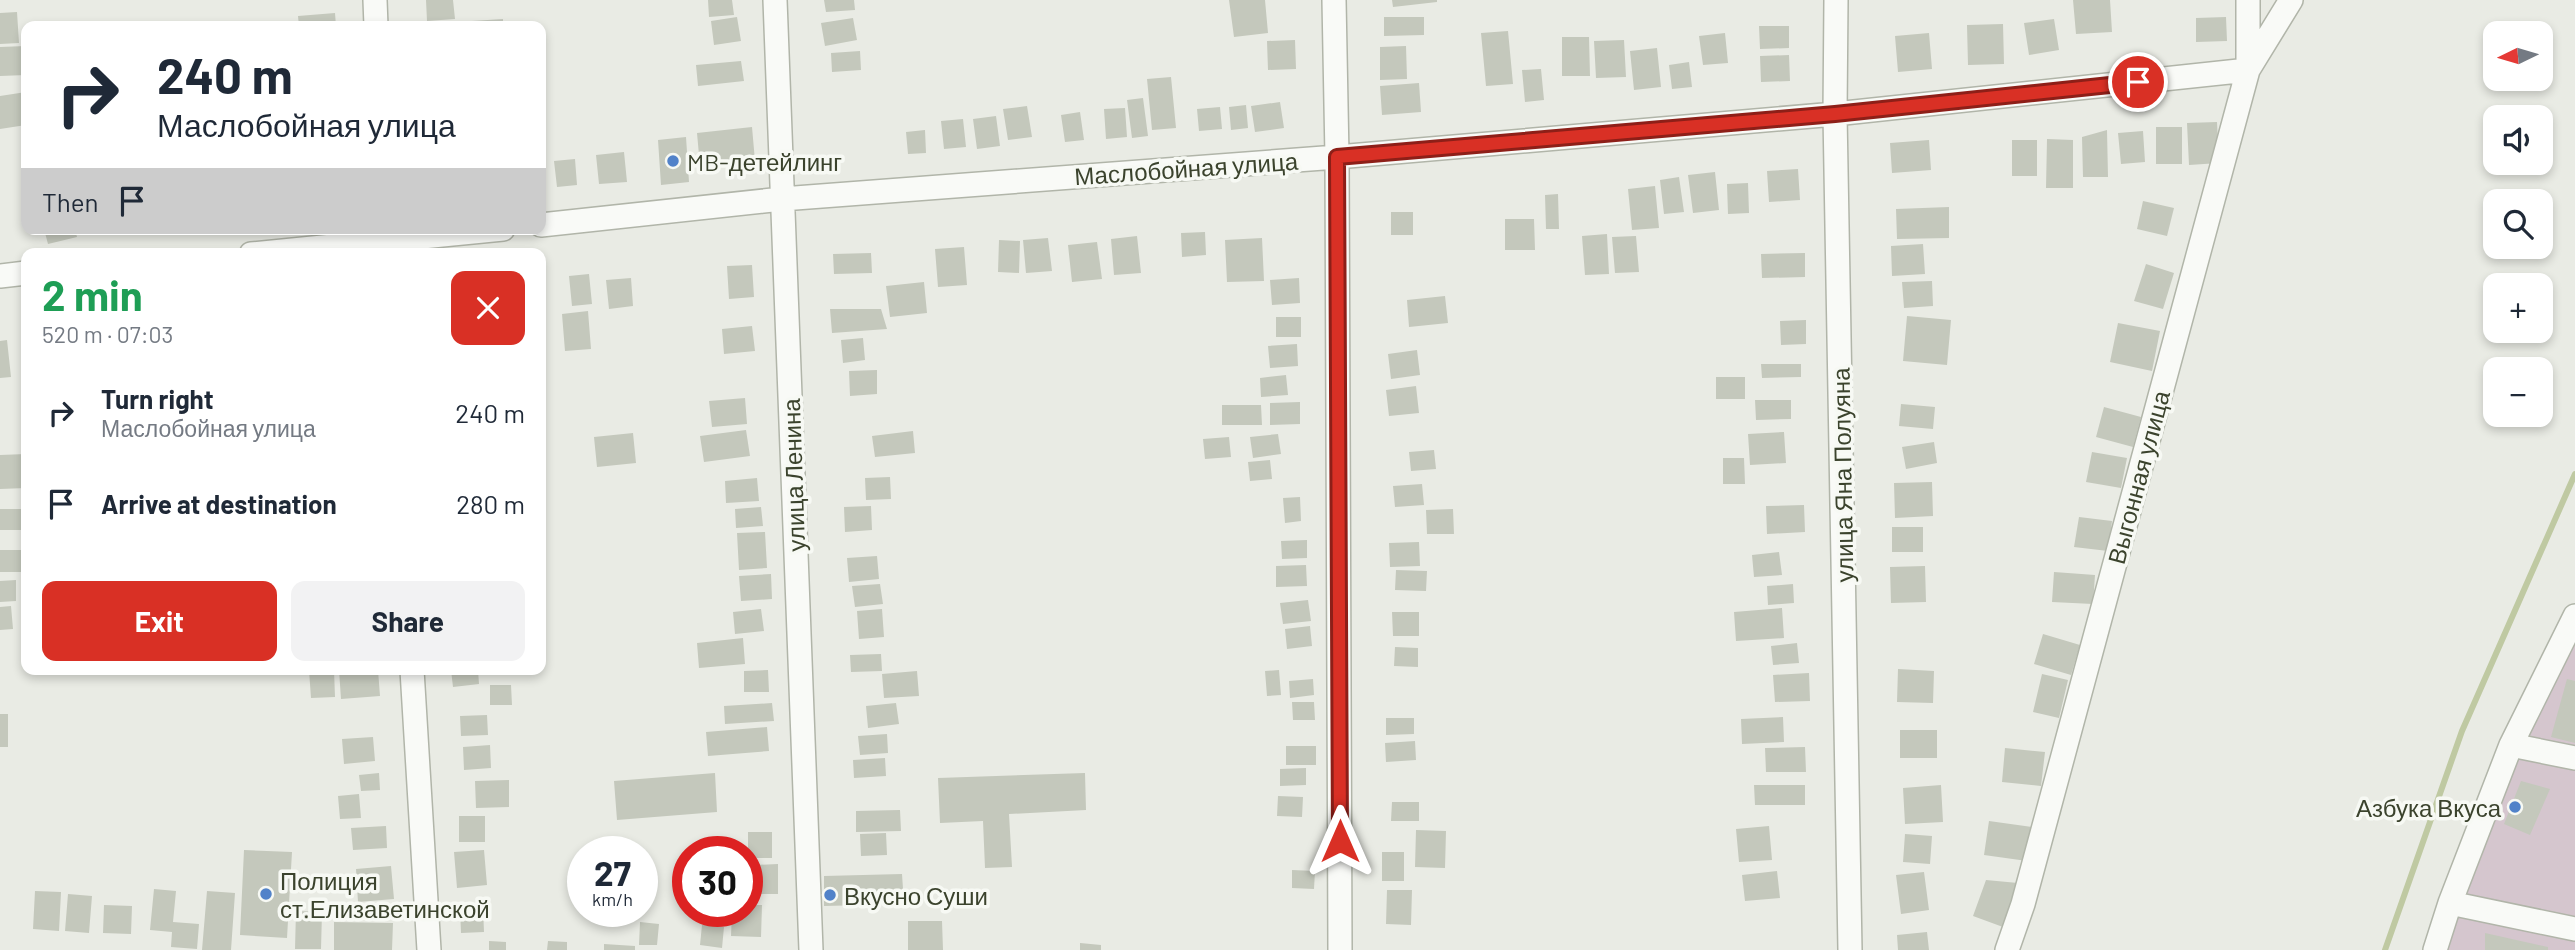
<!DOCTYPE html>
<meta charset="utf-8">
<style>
:root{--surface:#fff;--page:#f2f2f3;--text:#1f2937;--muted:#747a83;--accent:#d93025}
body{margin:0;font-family:Barlow,sans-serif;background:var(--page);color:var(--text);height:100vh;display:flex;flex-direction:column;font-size:26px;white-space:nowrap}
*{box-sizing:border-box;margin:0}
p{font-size:23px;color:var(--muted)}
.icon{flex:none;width:38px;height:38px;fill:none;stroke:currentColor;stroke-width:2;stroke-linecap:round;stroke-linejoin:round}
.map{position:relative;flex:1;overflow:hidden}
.details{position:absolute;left:21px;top:248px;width:525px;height:427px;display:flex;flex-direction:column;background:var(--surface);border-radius:14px;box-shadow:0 4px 10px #0003}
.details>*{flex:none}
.top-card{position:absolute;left:21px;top:21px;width:525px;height:214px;border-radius:14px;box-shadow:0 4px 10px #0003;background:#fff;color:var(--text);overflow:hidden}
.needle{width:46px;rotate:265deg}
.buttons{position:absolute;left:2483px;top:21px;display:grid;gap:14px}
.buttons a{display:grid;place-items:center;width:70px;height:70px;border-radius:14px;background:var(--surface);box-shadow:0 4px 10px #0003;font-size:35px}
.speed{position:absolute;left:567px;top:836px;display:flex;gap:14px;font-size:35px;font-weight:700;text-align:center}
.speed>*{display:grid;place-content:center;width:91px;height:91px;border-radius:50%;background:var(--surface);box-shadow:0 4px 10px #0003;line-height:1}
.speed small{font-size:18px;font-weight:400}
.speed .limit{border:10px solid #d22;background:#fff;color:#111}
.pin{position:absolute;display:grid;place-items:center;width:60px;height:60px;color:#fff;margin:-30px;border:4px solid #fff;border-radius:50%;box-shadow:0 2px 7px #0007}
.me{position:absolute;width:77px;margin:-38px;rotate:0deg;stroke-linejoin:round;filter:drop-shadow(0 0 5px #0008)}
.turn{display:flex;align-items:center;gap:24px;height:147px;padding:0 21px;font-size:32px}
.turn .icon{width:91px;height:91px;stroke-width:2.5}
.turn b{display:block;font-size:49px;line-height:60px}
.then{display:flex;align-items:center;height:66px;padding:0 21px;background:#0003;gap:14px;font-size:26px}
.round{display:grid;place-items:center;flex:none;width:74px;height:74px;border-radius:14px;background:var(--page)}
.head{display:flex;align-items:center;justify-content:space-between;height:119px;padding:0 21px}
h1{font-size:42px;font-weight:700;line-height:52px;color:#1e9e55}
.action{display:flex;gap:14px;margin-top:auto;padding:14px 21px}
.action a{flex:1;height:80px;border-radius:14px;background:var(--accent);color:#fff;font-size:28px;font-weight:700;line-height:80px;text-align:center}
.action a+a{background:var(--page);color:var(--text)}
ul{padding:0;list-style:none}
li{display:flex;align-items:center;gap:21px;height:91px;padding:0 21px}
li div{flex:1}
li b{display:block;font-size:26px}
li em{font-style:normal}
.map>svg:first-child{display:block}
.green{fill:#d5c6ce}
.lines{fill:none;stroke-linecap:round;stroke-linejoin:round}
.stream{stroke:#bfc9a2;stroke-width:6}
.building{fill:#c4c8bc}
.minor-casing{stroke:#b1b5a9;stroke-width:26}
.minor{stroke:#f9faf7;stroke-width:23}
.route-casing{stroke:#8d1f18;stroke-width:18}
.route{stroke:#d93025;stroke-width:12}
.poi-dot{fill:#5182c9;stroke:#f7f9f4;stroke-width:2.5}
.labels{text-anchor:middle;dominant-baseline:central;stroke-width:7;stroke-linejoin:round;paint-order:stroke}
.poi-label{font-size:24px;fill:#3b432d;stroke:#f7f9f4;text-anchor:start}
.street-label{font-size:24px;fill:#3b432d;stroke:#f7f9f4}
</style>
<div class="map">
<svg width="2575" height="950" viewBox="0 0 2575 950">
<rect width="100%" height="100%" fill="#e9ebe4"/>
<!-- green -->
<path class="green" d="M2575,638V950H2441L2519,755Z"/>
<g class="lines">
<!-- stream -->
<path class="stream" d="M2385,950L2462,731L2575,474"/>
</g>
<!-- building -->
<path class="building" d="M426,0H453L455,19L427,21Z
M708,0H732L734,15L709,17Z
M824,0H854L855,10L826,12Z
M1229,0H1265L1268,33L1234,37Z
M1392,0H1437V2L1393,7Z
M2073,0H2110L2112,32L2076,34Z
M17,12L19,43L0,44V13Z
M335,13L336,26H299L298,16Z
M737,17L741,41L714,45L711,21Z
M1384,17H1424V35L1384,36Z
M2226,17L2227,41L2196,42V18Z
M853,18L857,40L825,46L821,23Z
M503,19V26H472V21Z
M2054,19L2059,50L2029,55L2024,23Z
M2003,24L2004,64L1968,65L1967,25Z
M1759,26H1789V48L1760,49Z
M1508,31L1513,84L1486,86L1481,33Z
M1725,33L1728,63L1703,65L1699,36Z
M1929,33L1932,69L1898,72L1895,36Z
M1562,37H1589L1590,76H1562Z
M1295,40L1296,69L1268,70L1267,41Z
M1624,40L1626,77L1596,78L1594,41Z
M26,46V75L0,76V47Z
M1406,46L1407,79L1380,80V47Z
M1657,48L1661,87L1634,90L1630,51Z
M860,51L861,70L832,72L831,53Z
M1789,55L1790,81L1761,82L1760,56Z
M741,61L744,81L698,86L696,65Z
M1689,62L1692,87L1672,89L1669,65Z
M1541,69L1544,100L1525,102L1522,70Z
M1171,77L1176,128L1152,130L1147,79Z
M1419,83L1421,112L1382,115L1380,86Z
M26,92V125L0,129V96Z
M1143,98L1148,136L1132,138L1127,100Z
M1280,102L1284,128L1255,132L1251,106Z
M1246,105L1248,128L1231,130L1229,107Z
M1027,106L1032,137L1008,140L1003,109Z
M1220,107L1222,129L1199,131L1197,109Z
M1125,108L1127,137L1106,139L1104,109Z
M1080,112L1084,140L1065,142L1061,115Z
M996,116L1000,146L977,149L973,119Z
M963,119L966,147L944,149L941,121Z
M2217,122L2219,163L2189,165L2187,123Z
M752,127L755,161L700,166L697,133Z
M2156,127H2182V164H2156Z
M925,130L926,153L908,154L906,132Z
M2107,130L2108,177H2083L2082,137Z
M2143,131L2145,162L2121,164L2118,133Z
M686,137L689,182L661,185L658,140Z
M2047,139L2073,140V188H2046Z
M1929,140L1931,170L1892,173L1890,143Z
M2012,140H2037V176H2012Z
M624,152L627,182L599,184L596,155Z
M575,159L577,185L557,187L554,161Z
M1798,169L1800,200L1769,202L1767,171Z
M1715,172L1719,210L1693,213L1688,175Z
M1679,177L1684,212L1664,214L1660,180Z
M1748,183L1749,213L1728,214L1727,184Z
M1655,186L1659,228L1632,230L1628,189Z
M1558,194L1559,229H1546L1545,195Z
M2143,201L2174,208L2167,236L2137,229Z
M1949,207V238L1897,239L1896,209Z
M1391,212H1413V235H1391Z
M1505,219H1534L1535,250H1505Z
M44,229H75L77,237L48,244Z
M152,229H184V232L152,235Z
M1205,232L1206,255L1182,257L1181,233Z
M1607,234L1609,274L1585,275L1582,236Z
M1137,236L1141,273L1114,275L1111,239Z
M1636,236L1639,272L1615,273L1612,237Z
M1048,238L1052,271L1026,273L1023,240Z
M1262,238L1264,281L1227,282L1225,240Z
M999,240L1020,241L1019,273L998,272Z
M1097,242L1102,279L1072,282L1068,245Z
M1923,244L1925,274L1892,276L1891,246Z
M964,247L967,285L938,287L935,249Z
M871,253L872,273L834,274L833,254Z
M1805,253V277L1762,278L1761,254Z
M2146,264L2174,273L2163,309L2134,301Z
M752,265L754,297L729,299L727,266Z
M589,274L592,304L572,306L569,276Z
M631,278L633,306L609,309L606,280Z
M1299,278L1300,303L1272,305L1270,280Z
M1932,281L1933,306L1904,308L1902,282Z
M924,282L927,313L890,317L886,286Z
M1445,296L1448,323L1409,327L1407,300Z
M830,309H881L887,329L832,333Z
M588,311L591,349L565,351L562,314Z
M1907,316L1951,320L1947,365L1903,361Z
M1276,317H1301V337H1276Z
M1806,320V344L1781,345L1780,321Z
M2118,323L2160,331L2152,371L2110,362Z
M752,326L755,351L724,354L722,329Z
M863,338L865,360L843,363L841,340Z
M7,340L11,377L0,378V341Z
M1297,344L1298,366L1270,368L1268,346Z
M1417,350L1420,375L1391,379L1388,354Z
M1761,364H1801V377L1762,378Z
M877,370V394L850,396L849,371Z
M1286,375L1288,395L1261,397L1260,378Z
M1716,377H1745V399H1716Z
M1416,386L1419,413L1389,416L1386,390Z
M745,398L747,424L712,427L709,401Z
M1755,400H1791V419L1756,420Z
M1300,402V424L1270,425V403Z
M1901,404L1935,407L1933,429L1899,426Z
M1222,405H1261L1262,425H1222Z
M2104,407L2141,417L2133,447L2096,437Z
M746,430L750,456L704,462L700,436Z
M913,431L915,453L875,457L872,436Z
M1784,432L1786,463L1750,465L1748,434Z
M633,433L636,463L597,467L594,437Z
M1278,434L1281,454L1253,458L1250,437Z
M1229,437L1231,457L1205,459L1203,439Z
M1934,442L1937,463L1906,469L1902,447Z
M1434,450L1436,469L1411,471L1409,452Z
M2092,452L2127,458L2121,488L2086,482Z
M26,454V488L0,489V455Z
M1723,458H1744L1745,484H1723Z
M1270,460L1272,479L1250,481L1248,462Z
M890,477L891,499L866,500L865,478Z
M757,478L759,501L726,503L725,481Z
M1932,482L1933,516L1895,518L1894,483Z
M1422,484L1424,505L1395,507L1393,486Z
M1300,497L1301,521L1285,523L1283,498Z
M1804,505L1805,532L1767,534L1766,506Z
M871,506L872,530L845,532L844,507Z
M761,507L763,526L736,528L735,509Z
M0,509H26V530H0Z
M1453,509L1454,534H1427L1426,510Z
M2079,517L2112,521L2108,551L2074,547Z
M1892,527H1923V552H1892Z
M765,532L767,568L739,570L737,533Z
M1307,540V558L1282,559L1281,541Z
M1419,542L1420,566L1390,567L1389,543Z
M0,550H26V572H0Z
M1779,552L1782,575L1754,577L1752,555Z
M877,556L879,579L849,582L847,558Z
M1306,565L1307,586L1276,587V566Z
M1925,566L1926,602L1891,603L1890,567Z
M1396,570L1427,571L1426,591L1395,590Z
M2054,572L2095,575L2093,604L2052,602Z
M771,574L772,599L741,601L739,576Z
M16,580V601L0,602V581Z
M880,584L883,604L855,607L852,586Z
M1793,584L1794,603L1768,605L1767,586Z
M1308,600L1311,621L1283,624L1280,603Z
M11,606L13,629L0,630V607Z
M1782,608L1784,638L1736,641L1734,612Z
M761,609L764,631L735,634L733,612Z
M882,609L884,637L859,639L857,611Z
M1392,612H1419V636H1393Z
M1310,626L1312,646L1287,649L1285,629Z
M2043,634L2080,645L2071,675L2034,664Z
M743,638L745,664L699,668L697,643Z
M1797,643L1799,663L1773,665L1771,646Z
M1395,647L1418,648V667L1394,666Z
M881,654L882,671L851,672L850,655Z
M1898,669L1934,671L1933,703L1897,702Z
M309,670H334L335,697L311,698Z
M339,670H378L380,696L341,699Z
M451,670H478L479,684L453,687Z
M768,670L769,692H744V671Z
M1279,670L1281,695L1267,696L1265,671Z
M917,671L919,696L884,698L882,674Z
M1809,673L1810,701L1775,702L1773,675Z
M2042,674L2068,680L2059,718L2033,712Z
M1313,679L1314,695L1290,698L1289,681Z
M2567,679L2575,681V743L2551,737Z
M490,685H511L512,705H490Z
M1292,702H1314L1315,720H1293Z
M772,703L774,721L725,724L724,706Z
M896,703L899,724L868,728L866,706Z
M0,714H8V747H0Z
M487,715L488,735L461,736L460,716Z
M1783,717L1784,742L1742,744L1741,719Z
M1386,718H1414V734L1386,735Z
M767,727L769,751L708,756L706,732Z
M1900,730H1937V758H1900Z
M887,734L888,753L860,755L858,736Z
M373,737L375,761L344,764L342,739Z
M1415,741L1416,760L1386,762L1385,743Z
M490,745L491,768L464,770L463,747Z
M1286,746H1316V765H1286Z
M1805,747L1806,772H1766L1765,748Z
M2005,748L2045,752L2041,786L2002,782Z
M885,758L886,776L854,778L853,760Z
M1306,768V785L1280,786V769Z
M379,773L380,790L361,791L359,775Z
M715,773L717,812L617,820L614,781Z
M1085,773L1086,810L1009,814L1012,867L985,868L983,821L940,823L938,778Z
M509,780V807L476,808L475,781Z
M2521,781L2550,789L2530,835L2504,824Z
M1754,785H1805V805H1755Z
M1941,785L1943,822L1905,824L1903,788Z
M359,794L361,818L340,819L338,796Z
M1278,796L1303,797L1302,817L1277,816Z
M1392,802H1419V821H1391Z
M900,810L901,831L856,832V811Z
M459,816H485V842H459Z
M1989,821L2032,827L2027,861L1984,855Z
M386,826L387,848L353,850L351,828Z
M1769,826L1772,860L1739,862L1736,829Z
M1416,830L1446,831L1445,868L1415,867Z
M748,832H772V858H748Z
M886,833L887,855L861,856L860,834Z
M1905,834L1932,836L1930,864L1903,862Z
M244,850L292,852L287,938L240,935Z
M484,850L487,885L457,888L454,852Z
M1382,852H1404V881H1382Z
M778,864V894H755V865Z
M391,866L394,899L358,902L356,869Z
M1292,870L1315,871L1314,889L1292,888Z
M1777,871L1780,898L1745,901L1742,875Z
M1924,872L1929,910L1901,914L1896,875Z
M902,874L904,904L824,906V876Z
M1986,880L2018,883L2003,927L1973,916Z
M154,889L176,891L173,922L199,924L197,949L171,947L172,932L150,930Z
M1387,890H1412L1411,925L1386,924Z
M35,891L61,892L59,931L33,929Z
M207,891L235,893L231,950H202Z
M68,894L92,896L89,933L65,931Z
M104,905L132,906L131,934L103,933Z
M747,905H762L761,937L731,936L732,912H747Z
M483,908L484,932L461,933L460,909Z
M296,911L322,912L321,949H295Z
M908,921H942L943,950H908Z
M334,922L393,923L392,950H334Z
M640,922L659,924L657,945H639Z
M702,925L724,927L722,948L700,945Z
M1927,932L1929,950H1898L1897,935Z
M2485,933L2548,947V950H2485Z
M489,941L506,942V950H489Z
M548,941L567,942V950H547Z
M1080,943L1101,945V950H1080Z
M604,944L635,946V950H604Z"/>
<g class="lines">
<defs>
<path id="minor" d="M375,0L376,26
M775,0L811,950
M1334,0L1337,157L1340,950
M1836,0L1835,114L1850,950
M541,225L782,199L1337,157L1835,114L2248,70L2291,0
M251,254L503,229
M0,276L26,273
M412,670L429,950
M2511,745L2575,758
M2450,903L2575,929
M2007,950L2023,904L2248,70V0
M2435,950L2450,903L2511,745L2575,616"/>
</defs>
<!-- minor casing -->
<use href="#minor" class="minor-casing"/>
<!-- minor -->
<use href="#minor" class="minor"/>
</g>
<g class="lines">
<defs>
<path id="route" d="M1340,841L1337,157L1835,114L2138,82"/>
</defs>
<!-- route casing -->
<use href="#route" class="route-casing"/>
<!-- route -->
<use href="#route" class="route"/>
</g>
<!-- markers -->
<g class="poi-dot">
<circle cx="673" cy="161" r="7"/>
<circle cx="2515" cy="807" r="7"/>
<circle cx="266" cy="894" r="7"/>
<circle cx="830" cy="895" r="7"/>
</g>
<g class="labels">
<!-- poi labels -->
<g class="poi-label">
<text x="687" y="161">MB-детейлинг</text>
<text x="2501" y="807" text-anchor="end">Азбука Вкуса</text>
<text x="280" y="880">Полиция<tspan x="280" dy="28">ст.Елизаветинской</tspan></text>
<text x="844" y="895">Вкусно Суши</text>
</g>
<!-- street labels -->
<g class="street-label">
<text transform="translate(1186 168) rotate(-4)">Маслобойная улица</text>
<text transform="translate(793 475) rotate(-92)">улица Ленина</text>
<text transform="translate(1842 475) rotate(-91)">улица Яна Полуяна</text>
<text transform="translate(2138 477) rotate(-75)">Выгонная улица</text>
</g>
</g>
</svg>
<div class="buttons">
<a><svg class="needle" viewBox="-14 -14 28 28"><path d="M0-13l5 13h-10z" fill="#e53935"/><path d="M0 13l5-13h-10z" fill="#747a83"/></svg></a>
<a><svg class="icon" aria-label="sound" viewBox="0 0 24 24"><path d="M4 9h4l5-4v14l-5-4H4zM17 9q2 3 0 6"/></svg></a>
<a><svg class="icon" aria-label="search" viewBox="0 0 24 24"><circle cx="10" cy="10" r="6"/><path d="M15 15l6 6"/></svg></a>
<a>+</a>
<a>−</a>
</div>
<div class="speed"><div>27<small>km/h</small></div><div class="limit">30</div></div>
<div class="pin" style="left:2138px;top:82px;background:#d93025"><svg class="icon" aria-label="arrive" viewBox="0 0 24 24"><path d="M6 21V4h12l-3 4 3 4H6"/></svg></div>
<svg class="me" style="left:1340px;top:841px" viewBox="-20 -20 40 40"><path d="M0-17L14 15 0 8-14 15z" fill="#d93025" stroke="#fff" stroke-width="4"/></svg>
<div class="top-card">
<div class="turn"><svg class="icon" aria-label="right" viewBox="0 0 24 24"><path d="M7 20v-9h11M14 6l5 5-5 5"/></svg><div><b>240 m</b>Маслобойная улица</div></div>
<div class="then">Then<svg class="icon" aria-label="arrive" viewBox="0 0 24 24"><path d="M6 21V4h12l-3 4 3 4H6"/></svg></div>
</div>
<section class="details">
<div class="head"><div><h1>2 min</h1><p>520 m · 07:03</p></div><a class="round" style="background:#d93025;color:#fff"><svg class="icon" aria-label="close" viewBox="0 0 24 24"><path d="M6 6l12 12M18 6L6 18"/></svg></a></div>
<ul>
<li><svg class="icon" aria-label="right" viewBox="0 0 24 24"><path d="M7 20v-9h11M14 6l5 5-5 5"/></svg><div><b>Turn right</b><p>Маслобойная улица</p></div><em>240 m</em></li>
<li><svg class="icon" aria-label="arrive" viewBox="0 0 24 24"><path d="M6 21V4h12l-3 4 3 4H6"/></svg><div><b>Arrive at destination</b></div><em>280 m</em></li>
</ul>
<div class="action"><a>Exit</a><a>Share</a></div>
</section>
</div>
